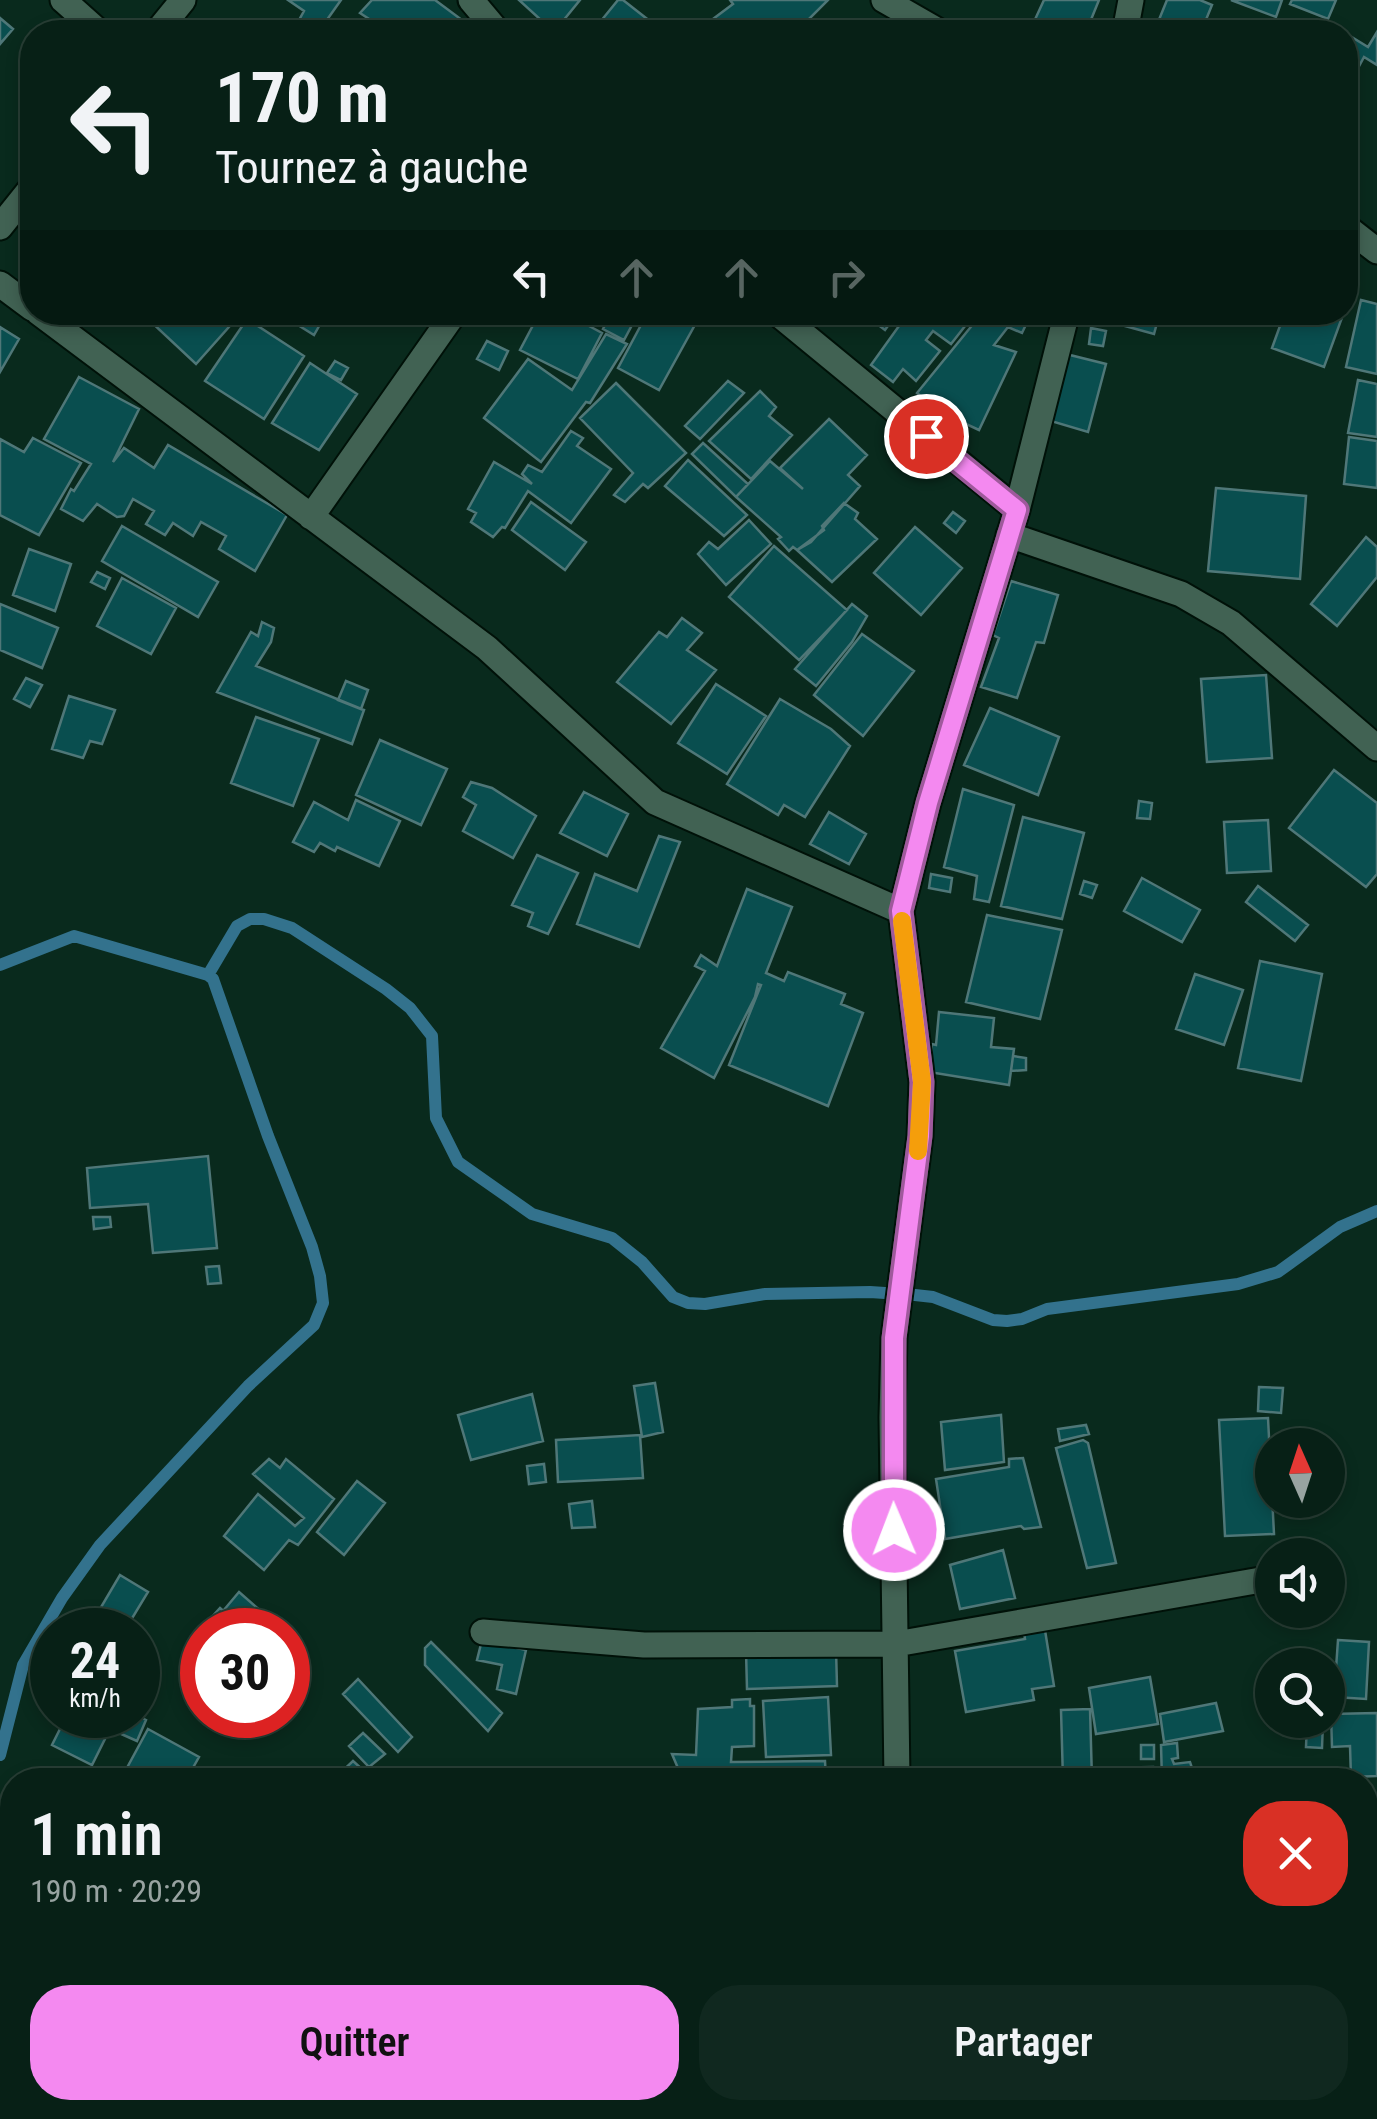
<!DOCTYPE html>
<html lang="fr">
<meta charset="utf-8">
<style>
:root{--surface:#072016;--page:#10281f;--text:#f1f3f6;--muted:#98a3a1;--line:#283e35;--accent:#f489f0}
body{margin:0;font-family:"Roboto Condensed",sans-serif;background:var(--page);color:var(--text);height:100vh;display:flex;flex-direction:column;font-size:38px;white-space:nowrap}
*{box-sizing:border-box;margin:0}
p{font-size:32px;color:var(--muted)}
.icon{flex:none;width:55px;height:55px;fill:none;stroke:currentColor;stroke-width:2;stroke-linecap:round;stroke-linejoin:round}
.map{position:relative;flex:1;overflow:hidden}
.drawer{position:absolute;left:0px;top:1768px;width:1378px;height:352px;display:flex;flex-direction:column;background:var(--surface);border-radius:40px 40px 0 0;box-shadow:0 5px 15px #0003,0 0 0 2px var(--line)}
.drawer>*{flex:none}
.banner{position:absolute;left:20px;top:20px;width:1338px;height:305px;border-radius:40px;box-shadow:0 5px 15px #0003,0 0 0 2px var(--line);background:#072016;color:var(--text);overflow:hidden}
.needle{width:65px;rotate:357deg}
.fabs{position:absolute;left:1255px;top:1428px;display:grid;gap:20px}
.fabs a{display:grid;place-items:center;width:90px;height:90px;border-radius:50%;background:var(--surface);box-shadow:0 5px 15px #0003,0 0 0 2px var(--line);font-size:50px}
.speed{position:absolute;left:30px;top:1608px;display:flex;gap:20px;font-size:50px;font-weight:700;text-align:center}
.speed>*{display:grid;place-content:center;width:130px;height:130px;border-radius:50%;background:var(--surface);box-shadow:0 5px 15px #0003,0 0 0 2px var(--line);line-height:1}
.speed small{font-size:25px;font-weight:400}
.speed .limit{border:15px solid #d22;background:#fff;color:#111}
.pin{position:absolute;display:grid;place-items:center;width:85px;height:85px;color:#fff;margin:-42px;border:5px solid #fff;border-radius:50%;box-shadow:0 2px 10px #0007}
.me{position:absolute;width:110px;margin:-55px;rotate:359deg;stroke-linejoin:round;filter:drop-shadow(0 0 8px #0008)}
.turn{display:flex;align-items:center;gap:35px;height:210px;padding:0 30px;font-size:45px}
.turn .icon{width:130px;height:130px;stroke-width:2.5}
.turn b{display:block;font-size:70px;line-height:85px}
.lanes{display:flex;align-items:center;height:95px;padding:0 30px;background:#0003;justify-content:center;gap:50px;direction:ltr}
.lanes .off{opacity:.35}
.round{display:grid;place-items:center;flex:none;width:105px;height:105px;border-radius:40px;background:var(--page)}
.headline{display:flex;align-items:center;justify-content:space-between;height:170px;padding:0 30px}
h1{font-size:60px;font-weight:600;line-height:75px}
.action{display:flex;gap:20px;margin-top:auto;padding:20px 30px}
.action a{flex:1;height:115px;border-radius:40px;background:var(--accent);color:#111;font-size:40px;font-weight:600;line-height:115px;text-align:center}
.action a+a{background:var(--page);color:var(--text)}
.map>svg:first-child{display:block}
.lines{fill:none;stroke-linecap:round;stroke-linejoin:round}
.stream{stroke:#33728d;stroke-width:12}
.building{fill:#094e4f;stroke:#4f7778;stroke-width:2.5}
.street-casing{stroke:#001108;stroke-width:29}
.street{stroke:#416253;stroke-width:25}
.route-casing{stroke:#9f599c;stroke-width:25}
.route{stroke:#f489f0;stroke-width:18}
.slow{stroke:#f59e0b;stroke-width:18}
</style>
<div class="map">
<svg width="1377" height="2119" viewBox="0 0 1377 2119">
<rect width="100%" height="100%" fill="#092a1d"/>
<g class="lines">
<!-- stream -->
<path class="stream" d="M0,965L74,936L208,975L213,979L268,1136L312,1247L320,1276L323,1303L314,1325L248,1386L100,1545L62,1598L23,1665L0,1755
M208,975L237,926L250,919H264L292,928L386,989L410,1008L432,1036L436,1118L458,1162L532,1214L612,1238L642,1262L673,1297L688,1303L705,1304L765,1294L870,1292L915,1295L933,1297L993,1320L1007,1321L1022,1319L1047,1309L1238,1284L1278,1272L1340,1227L1377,1211
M0,1877L12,1898"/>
</g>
<!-- building -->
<path class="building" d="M288,0H341L324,24L318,20L312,32L298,22L304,11Z
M372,0H435L466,23L460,32H389L360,13Z
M519,0H580L554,32Z
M618,0H623L651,22L642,32H592Z
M730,0H828L796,32H790L782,25L773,32H711L705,25L733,4Z
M1044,0H1099L1086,32H1047L1032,26Z
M1167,0H1200L1212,5L1201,32H1154Z
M1231,0H1282L1276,17Z
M1292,0H1336L1328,19L1290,4Z
M0,18L13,29L0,44Z
M1214,20L1239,29L1248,32H1209Z
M1377,32V65L1364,57L1357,70L1345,63V46L1350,36L1368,47Z
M1361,300L1377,304V374L1346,367Z
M156,312H229L236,319L196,364L149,320Z
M277,312H327L314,335Z
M540,312H563L602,333L578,379L520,350Z
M612,312H639L624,340L603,329Z
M648,312H702L659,390L618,368Z
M861,312H898L885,330Z
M909,312H976L951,344L933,331L926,340L940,351L916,381L903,369L893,382L871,365Z
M983,312H1032L1022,333L1008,327L994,345L1016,352L979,430L940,412L917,393Z
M1109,312H1160L1154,334L1107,321Z
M1285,312H1344L1324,367L1272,348Z
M247,319L304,356L264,419L205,381Z
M0,327L19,339L0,372Z
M1091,328L1106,331L1103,346L1089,344Z
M606,334L627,344L590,403L586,402L541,462L484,418L528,359L572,390Z
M487,341L508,351L499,370L477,359Z
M1062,353L1106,364L1088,432L1044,419Z
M335,361L348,368L341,380L327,373Z
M310,363L357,394L319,450L272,423Z
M79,377L139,409L113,462L124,448L154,468L168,445L287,515L255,571L219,549L226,536L201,522L193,536L173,523L165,535L146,524L154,511L133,499L124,516L117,517L97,504L83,521L61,509L71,489L74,491L91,464L44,439Z
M1358,380L1377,384V437L1348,433Z
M728,381L744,393L700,439L685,426Z
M616,383L686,453L648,488L643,484L625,502L614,495L633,473L580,418Z
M760,391L776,407L769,416L792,435L751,479L709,441Z
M829,419L867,455L848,475L860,486L811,542L797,550L793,547L789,551L778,539L781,537L736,497L770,461L803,489L780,468Z
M571,431L583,438L577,446L611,469L571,523L528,491L505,528L502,527L493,537L471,522L476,513L468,509L494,462L532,484L522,474L528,465L542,472Z
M1349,437L1377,441V488L1344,484Z
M33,438L81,463L39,535L0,515V439L24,452Z
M703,443L748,484L736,497L692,454Z
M688,460L747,515L724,536L665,486Z
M1216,488L1306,496L1300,579L1208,571Z
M531,502L586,542L565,570L512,530Z
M844,503L858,513L855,519L877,539L832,582L797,550L824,530L822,526Z
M953,512L965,521L956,533L944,523Z
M749,520L771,544L726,585L698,554L709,542L718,549Z
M122,526L218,582L198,617L102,561Z
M915,527L962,568L921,615L874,573Z
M1366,537L1377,547V577L1337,626L1311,604Z
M774,546L847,610L799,660L729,597Z
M29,549L71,564L55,611L13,595Z
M97,572L110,578L105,589L91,582Z
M122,578L176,608L151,654L97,626Z
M1011,581L1058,595L1044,643L1036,642L1017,698L981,687L999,638L993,635Z
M0,604L58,628L42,668L0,650Z
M852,604L867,616L852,642L816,686L795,669Z
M682,618L702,633L687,650L716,670L671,724L617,682L659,632L667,637Z
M262,622L274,628L271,642L256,666L364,710L352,744L217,692L251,632L258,636Z
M862,634L914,671L863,736L814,695Z
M1266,675L1272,758L1207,762L1201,679Z
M26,678L42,685L30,707L14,699Z
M346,681L368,690L361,709L338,700Z
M716,684L766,716L727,774L678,743Z
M69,696L115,710L102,744L90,741L83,758L52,749Z
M780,699L831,729L850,746L805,817L784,805L778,815L727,784Z
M990,708L1059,737L1038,795L964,765Z
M256,717L319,739L293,806L231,783Z
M380,740L447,769L421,825L356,795Z
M1334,770L1377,803V874L1366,887L1289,828Z
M471,782L492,788L536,816L513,858L463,831L476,805L463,797Z
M963,789L1014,805L989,902L974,899L977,876L944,867Z
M584,792L628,814L607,856L560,833Z
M356,800L400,821L379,866L337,847L335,851L320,843L314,852L293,842L314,802L348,820Z
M1139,801L1152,803L1150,819L1137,818Z
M829,812L866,834L849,864L810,844Z
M1023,817L1084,833L1062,919L1001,906Z
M1268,820L1271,871L1227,873L1224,822Z
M659,836L680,842L639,947L577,924L595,874L637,891Z
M537,855L578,873L548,934L528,926L533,913L512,905Z
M931,874L952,878L950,892L929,888Z
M1142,878L1200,910L1182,942L1124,911Z
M1084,881L1097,885L1092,898L1080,894Z
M1258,886L1308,925L1295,941L1246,902Z
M747,889L792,907L766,973L784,981L788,972L845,994L841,1004L863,1013L828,1106L729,1065L761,985L758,984L755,997L714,1078L661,1048L705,971L695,966L701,955L717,966Z
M987,915L1062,930L1040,1019L966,1002Z
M1260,961L1322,974L1301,1081L1238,1068Z
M1195,974L1243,990L1224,1045L1176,1029Z
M939,1012L994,1018L991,1047L1014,1049L1009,1085L929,1072L932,1044L936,1045Z
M1013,1056L1026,1058V1070L1011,1071Z
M208,1156L217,1248L153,1253L148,1204L90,1208L87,1168Z
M93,1217H110L111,1227L94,1229Z
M219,1266L221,1283L208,1284L206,1267Z
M655,1383L663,1432L642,1437L634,1386Z
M1259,1387L1283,1388L1281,1413L1258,1411Z
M532,1394L543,1441L471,1460L458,1415Z
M1001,1415L1004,1462L945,1470L941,1422Z
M1268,1418L1274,1534L1225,1536L1219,1420Z
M1086,1425L1089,1434L1060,1441L1058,1429Z
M640,1435L643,1478L558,1482L556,1440Z
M1083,1440L1088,1443L1116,1563L1087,1568L1056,1448Z
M1023,1458L1041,1527L1024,1529L1021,1526L945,1539L936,1479L1009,1467V1459Z
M269,1459L280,1468L286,1459L334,1499L298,1545L289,1540L264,1570L224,1536L258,1494L295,1526L304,1518L253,1474Z
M544,1464L546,1482L529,1484L527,1466Z
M357,1481L385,1503L344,1555L317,1532Z
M592,1501L595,1527L572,1528L569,1504Z
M1003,1550L1015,1598L960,1609L950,1565Z
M120,1575L148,1592L125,1630H112L94,1619Z
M239,1592L279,1627L277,1630H245L223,1611Z
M220,1608L245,1630L201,1629Z
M1044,1624L1054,1686L1032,1689L1034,1700L966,1712L955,1651L1025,1639L1023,1627Z
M482,1640L526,1650L516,1694L497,1689L502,1665L477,1660Z
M1338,1640L1369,1642L1366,1699L1334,1697Z
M431,1642L502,1713L488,1731L425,1665V1648Z
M836,1649L837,1686L747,1689L746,1651Z
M1150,1677L1158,1724L1096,1734L1089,1688Z
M358,1679L412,1737L398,1752L343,1694Z
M828,1697L831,1755L766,1757L763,1701Z
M750,1699V1706H754V1746L732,1747L731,1762L825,1761L826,1780H731V1775L683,1780L672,1754L696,1755L698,1709L732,1707V1700Z
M1216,1703L1223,1731L1164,1742L1160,1714Z
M1090,1709L1092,1780H1063L1061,1710Z
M1377,1713V1776L1351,1777L1350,1746L1332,1747L1331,1714Z
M67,1715H136L146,1720L137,1741L110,1729L92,1765L52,1745Z
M1307,1722H1323L1322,1748L1306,1747Z
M148,1729L199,1757L186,1780L122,1777Z
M363,1733L385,1754L369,1767L349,1746Z
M1177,1743L1178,1758L1172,1759L1174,1764L1190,1762L1196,1780H1162L1161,1745Z
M1141,1745H1154V1759H1141Z
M353,1761L374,1780H333Z
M1153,1767V1780H1101L1100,1768Z
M1365,1785H1370L1365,1888Z
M1365,1957H1373V1989H1365Z
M1365,1996H1377V2096H1365Z
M762,2108H800L809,2119H755L765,2110Z
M832,2108H844L852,2119H827L823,2114Z
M1072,2108H1160L1161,2119H1073Z
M1168,2108H1250V2119H1169Z"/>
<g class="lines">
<defs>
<path id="street" d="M63,0L99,32
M471,0L498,32
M884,0L940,32
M157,32L183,0
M1125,32L1131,0
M1345,226L1377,251
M0,227L32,187
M0,284L32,308
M38,312L487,648L655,802L901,911
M776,312L1017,510L928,803L901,911L922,1082L920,1136L894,1338L892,1417L897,1780
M1017,510L1067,312
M311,517L455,312
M1009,535L1181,594L1231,623L1377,748
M483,1632L644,1645L896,1644L1272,1578
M920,2108L921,2119"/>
</defs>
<!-- street casing -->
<use href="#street" class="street-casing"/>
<!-- street -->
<use href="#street" class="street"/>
</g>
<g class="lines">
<defs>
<path id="route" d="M894,1530V1338L920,1136L922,1082L901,911L928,803L1017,510L926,436"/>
</defs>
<!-- route casing -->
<use href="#route" class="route-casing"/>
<!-- route -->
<use href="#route" class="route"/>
<!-- slow -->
<path class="slow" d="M902,921L922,1082L918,1151"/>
</g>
</svg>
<div class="fabs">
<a><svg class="needle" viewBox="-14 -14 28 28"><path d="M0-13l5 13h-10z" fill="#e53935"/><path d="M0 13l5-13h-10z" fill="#98a3a1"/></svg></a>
<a><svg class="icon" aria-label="sound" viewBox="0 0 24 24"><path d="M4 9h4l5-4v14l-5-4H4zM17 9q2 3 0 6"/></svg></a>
<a><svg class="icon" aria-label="search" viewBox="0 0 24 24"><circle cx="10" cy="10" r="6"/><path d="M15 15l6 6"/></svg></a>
</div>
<div class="speed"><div>24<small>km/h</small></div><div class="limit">30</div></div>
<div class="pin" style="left:926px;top:436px;background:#d93025"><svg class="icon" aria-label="arrive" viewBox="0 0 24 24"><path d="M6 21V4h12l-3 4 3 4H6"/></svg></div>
<svg class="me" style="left:894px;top:1530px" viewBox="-20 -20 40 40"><circle r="17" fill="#f489f0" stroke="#fff" stroke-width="3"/><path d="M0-11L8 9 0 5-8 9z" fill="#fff"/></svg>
<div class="banner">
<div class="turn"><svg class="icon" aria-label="left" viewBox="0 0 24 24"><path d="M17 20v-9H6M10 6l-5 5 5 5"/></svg><div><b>170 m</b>Tournez à gauche</div></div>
<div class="lanes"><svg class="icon" aria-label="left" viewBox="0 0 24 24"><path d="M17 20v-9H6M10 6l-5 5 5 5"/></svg><svg class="icon off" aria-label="ahead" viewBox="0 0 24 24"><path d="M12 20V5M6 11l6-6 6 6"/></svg><svg class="icon off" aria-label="ahead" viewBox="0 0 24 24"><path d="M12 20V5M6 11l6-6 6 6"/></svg><svg class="icon off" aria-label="right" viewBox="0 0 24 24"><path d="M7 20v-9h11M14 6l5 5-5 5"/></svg></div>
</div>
<section class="drawer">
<div class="headline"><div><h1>1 min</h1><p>190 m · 20:29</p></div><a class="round" style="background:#d93025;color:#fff"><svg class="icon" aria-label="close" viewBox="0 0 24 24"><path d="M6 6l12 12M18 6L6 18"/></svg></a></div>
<div class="action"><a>Quitter</a><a>Partager</a></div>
</section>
</div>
